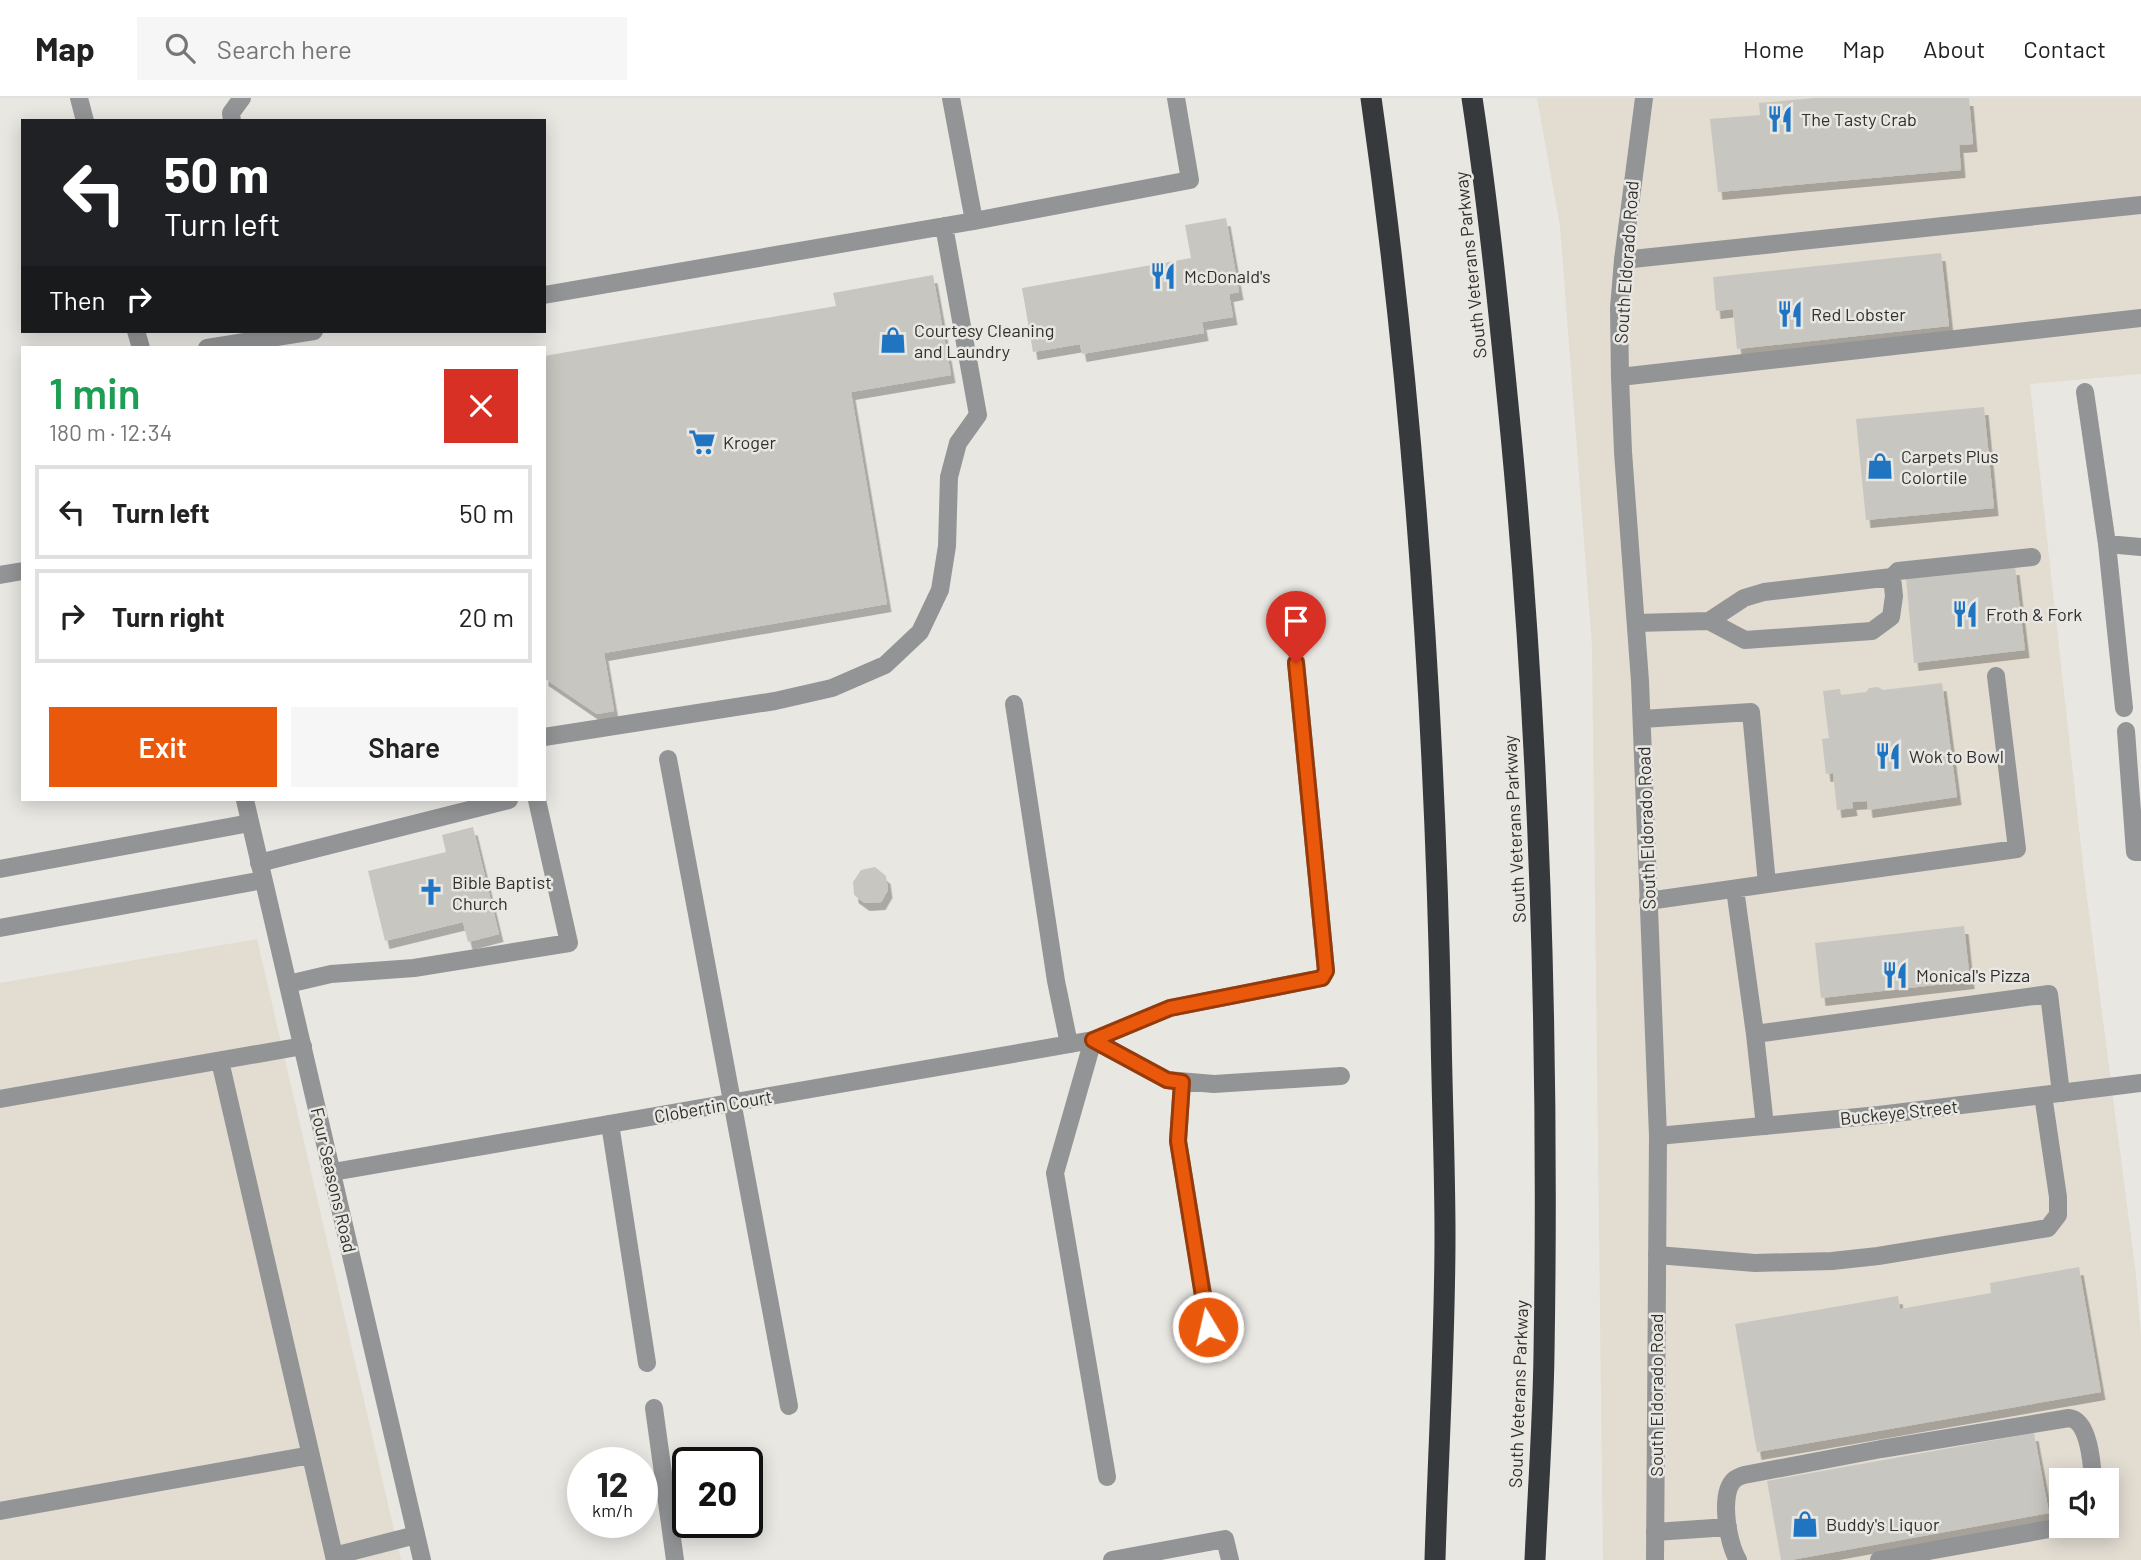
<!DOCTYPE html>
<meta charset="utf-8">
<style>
:root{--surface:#fff;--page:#f6f6f6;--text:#222;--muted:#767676;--line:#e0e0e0;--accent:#ea580c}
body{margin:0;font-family:Barlow,sans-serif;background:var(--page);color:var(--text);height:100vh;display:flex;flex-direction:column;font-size:26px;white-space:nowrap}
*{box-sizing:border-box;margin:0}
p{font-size:23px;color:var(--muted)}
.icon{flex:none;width:38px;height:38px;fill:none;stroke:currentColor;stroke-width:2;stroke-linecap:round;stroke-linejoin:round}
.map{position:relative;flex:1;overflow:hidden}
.panel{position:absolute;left:21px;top:248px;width:525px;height:455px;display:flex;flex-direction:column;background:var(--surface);border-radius:0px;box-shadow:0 4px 18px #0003}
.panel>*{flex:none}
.top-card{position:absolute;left:21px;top:21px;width:525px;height:214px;border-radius:0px;box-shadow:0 4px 18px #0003;background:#202124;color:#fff;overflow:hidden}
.tools{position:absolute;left:2049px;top:1370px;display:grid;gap:14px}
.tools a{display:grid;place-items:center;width:70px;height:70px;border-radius:0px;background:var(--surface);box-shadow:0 4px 18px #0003;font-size:35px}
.speed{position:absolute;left:567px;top:1349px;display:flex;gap:14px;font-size:35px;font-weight:700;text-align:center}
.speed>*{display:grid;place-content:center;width:91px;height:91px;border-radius:50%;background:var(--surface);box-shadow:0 4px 18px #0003;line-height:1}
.speed small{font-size:18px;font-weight:400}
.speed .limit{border:4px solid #111;border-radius:10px;background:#fff;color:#111}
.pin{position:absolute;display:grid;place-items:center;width:60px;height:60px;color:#fff;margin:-72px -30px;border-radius:50% 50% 50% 0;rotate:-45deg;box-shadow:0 0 7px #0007}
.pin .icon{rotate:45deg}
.me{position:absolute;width:77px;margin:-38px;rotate:351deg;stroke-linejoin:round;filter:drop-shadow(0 0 5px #0008)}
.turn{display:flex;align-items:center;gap:24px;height:147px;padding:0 28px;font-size:32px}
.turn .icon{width:91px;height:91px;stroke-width:2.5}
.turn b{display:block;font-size:49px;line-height:60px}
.then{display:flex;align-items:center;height:66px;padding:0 28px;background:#0003;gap:14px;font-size:26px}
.round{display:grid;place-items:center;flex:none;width:74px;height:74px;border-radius:0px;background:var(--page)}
.headline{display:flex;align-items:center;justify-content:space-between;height:119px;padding:0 28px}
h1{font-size:42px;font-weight:600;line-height:52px;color:#1e9e55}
.button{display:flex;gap:14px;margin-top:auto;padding:14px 28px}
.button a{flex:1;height:80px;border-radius:0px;background:var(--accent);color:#fff;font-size:28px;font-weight:600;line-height:80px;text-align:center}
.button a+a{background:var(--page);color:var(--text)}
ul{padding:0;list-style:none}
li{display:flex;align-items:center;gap:21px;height:94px;margin:0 14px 10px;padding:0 14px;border:4px solid var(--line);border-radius:0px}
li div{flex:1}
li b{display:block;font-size:26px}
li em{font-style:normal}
header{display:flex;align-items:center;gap:42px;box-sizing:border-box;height:98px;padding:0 35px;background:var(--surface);border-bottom:2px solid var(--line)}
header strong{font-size:33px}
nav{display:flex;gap:38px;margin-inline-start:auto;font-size:24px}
.search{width:490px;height:63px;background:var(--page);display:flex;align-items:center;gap:18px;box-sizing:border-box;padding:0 24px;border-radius:0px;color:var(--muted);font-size:26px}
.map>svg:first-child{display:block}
.built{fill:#e2dcd1;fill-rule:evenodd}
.building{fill:#c8c6c1;filter:url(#shadow)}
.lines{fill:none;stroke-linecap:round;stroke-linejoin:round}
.lane{stroke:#939496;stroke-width:18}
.street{stroke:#939496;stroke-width:18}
.highway{stroke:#373a3d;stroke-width:21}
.route-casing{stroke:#983908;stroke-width:18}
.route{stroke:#ea580c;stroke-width:12}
.labels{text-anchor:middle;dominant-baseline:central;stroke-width:5;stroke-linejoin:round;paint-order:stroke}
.poi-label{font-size:18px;fill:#31302e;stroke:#e9e7e2;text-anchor:start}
.street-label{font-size:18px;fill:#31302e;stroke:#e9e7e2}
</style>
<header>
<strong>Map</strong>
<div class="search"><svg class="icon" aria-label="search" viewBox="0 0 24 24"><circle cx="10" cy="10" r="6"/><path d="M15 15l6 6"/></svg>Search here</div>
<nav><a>Home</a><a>Map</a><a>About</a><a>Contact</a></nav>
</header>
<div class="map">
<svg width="2141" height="1462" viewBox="0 0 2141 1462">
<defs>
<filter id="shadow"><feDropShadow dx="4.5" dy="8" stdDeviation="0" flood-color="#0004"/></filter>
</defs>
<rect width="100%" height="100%" fill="#e9e7e2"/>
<!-- built -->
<path class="built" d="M1537,0H2141V276L2030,286L2084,776L2136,1177L2141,1238V1462H1603L1592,548L1560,128ZM2062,1382H2107V1428H2062Z
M257,841L401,1462H0V885Z"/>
<!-- building -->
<path class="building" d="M1815,0H1969L1973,46L1959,47L1961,72L1718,94L1710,21L1760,17L1759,5Z
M1226,120L1239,194L1229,196L1233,219L1202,224L1204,235L1082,256L1080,246L1033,254L1022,190L1191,160L1185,127Z
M1941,155L1949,228L1737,251L1733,211L1716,213L1713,179Z
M933,177L951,277L851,294L887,506L604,555L614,613L597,616L544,580V258L836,208L833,195Z
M1984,309L1994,410L1866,422L1856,321Z
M2015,469L2025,552L1914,565L1906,480Z
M1942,585L1957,699L1868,712L1867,703L1852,704L1853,710L1837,712L1833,675L1826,676L1822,641L1829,640L1823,593L1840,591L1841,597L1866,594L1869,590L1878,589L1883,592Z
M473,729L499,836L468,844L463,824L385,843L368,773L446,754L442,737Z
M875,769L886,778L888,792L881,804L865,805L854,797L853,784L861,772Z
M1964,828L1970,883L1821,900L1815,845Z
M2079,1169L2101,1294L1757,1354L1735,1226L1898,1198L1900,1211L1991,1195L1990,1185Z
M2034,1335L2049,1415L1791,1462H1781L1767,1383Z"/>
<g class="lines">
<!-- lane -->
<path class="lane" d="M232,23L231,15L242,0
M974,123L1190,82L1176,0
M1623,162L2141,107
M544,197L974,123L951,0
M207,250L314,233
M1620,279L2141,220
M2085,294L2107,446
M1892,479L1898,473L2032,459
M1636,525L1709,523L1745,542L1872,533L1891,519L1894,498L1892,479L1764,494L1744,500L1709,523
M1014,606L1056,883L1069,946
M2124,610L2107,446L2141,449
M1642,621L1751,614L1767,786L1648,803
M2126,633L2135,754H2141
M544,639L775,603L832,590L885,567L920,534L940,492L947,448L949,379L958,345L978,317L944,128
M668,661L789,1308
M259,765L509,702
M0,771L250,725
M1767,786L2017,751L1996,578
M1735,791L1755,936
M0,830L263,782
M288,886L331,876L414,870L569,845L537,702
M1093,942L1170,910L1322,880L1326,873L1296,564
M1093,942L1055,1075L1107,1379
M1093,942L1167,982L1214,986L1341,978
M220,963L335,1462
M1182,984L1178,1043L1213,1256
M0,1001L303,948
M610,1026L647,1265
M1765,1028L1755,936L2049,896L2061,995
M1657,1157L1755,1165L1832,1163L1878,1158L2048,1130L2058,1117V1099L2043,997
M654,1310L675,1462
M0,1413L311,1357
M1655,1434L1728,1429
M334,1458L416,1437
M1112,1462L1225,1441L1230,1462
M1738,1462C1728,1446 1719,1396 1734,1382C1736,1380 1741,1378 1744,1377L1881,1351L2069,1320C2089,1322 2092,1366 2093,1382
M1879,1462L2066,1428"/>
<!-- street -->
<path class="street" d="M79,0L85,23
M1644,0L1623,162L1619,210L1620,279L1623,354L1640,583L1658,1038L1655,1462
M136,233L141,250
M0,477L23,473
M245,702L422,1462
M1658,1038L1879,1017L2141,985
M333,1074L1093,942"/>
<!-- highway -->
<path class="highway" d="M1371,0C1415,309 1435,620 1441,932C1442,1001 1445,1069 1445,1138C1445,1246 1438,1354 1435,1462
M1472,0C1489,112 1500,224 1511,337C1540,642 1549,949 1544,1256C1543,1325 1538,1393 1535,1462"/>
</g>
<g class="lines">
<defs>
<path id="route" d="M1208,1229L1178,1043L1182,984L1167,982L1093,942L1170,910L1322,880L1326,873L1296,565"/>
</defs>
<!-- route casing -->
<use href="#route" class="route-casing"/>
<!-- route -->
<use href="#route" class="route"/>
</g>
<!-- icons -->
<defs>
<symbol id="restaurant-bare" viewBox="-9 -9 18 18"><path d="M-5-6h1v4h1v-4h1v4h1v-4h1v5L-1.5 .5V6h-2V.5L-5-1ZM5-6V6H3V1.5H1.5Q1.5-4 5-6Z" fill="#2075c3" stroke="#e9e7e2" stroke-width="2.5" paint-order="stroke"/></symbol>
<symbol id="shop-bare" viewBox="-9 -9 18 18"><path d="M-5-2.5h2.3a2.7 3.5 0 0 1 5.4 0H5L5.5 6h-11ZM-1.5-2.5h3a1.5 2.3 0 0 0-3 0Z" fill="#2075c3" stroke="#e9e7e2" stroke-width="2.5" paint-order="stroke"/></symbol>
<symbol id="supermarket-bare" viewBox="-9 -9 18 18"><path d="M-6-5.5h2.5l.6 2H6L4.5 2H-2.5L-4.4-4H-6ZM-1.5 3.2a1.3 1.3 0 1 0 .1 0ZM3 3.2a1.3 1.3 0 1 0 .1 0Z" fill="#2075c3" stroke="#e9e7e2" stroke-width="2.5" paint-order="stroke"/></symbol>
<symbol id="church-bare" viewBox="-9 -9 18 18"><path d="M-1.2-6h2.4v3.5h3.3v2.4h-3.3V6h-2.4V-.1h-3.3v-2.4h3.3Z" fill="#2075c3" stroke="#e9e7e2" stroke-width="2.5" paint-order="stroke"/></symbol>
</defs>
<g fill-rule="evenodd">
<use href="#restaurant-bare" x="1761" y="2" width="38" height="38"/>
<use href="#restaurant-bare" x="1144" y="159" width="38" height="38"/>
<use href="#restaurant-bare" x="1771" y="197" width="38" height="38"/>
<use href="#shop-bare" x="874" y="223" width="38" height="38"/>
<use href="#supermarket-bare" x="683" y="325" width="38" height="38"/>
<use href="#shop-bare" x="1861" y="349" width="38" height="38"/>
<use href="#restaurant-bare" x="1946" y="497" width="38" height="38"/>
<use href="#restaurant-bare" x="1869" y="639" width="38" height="38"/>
<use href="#church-bare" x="412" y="775" width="38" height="38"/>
<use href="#restaurant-bare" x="1876" y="858" width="38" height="38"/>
<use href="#shop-bare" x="1786" y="1407" width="38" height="38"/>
</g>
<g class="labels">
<!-- poi labels -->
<g class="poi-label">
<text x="1801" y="21">The Tasty Crab</text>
<text x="1184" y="178">McDonald's</text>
<text x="1811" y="216">Red Lobster</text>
<text x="914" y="232">Courtesy Cleaning<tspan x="914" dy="21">and Laundry</tspan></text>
<text x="723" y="344">Kroger</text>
<text x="1901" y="358">Carpets Plus<tspan x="1901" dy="21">Colortile</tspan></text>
<text x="1986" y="516">Froth &amp; Fork</text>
<text x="1909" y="658">Wok to Bowl</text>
<text x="452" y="784">Bible Baptist<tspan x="452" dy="21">Church</tspan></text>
<text x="1916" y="877">Monical's Pizza</text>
<text x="1826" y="1426">Buddy's Liquor</text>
</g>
<!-- street labels -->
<g class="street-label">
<text transform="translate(1626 164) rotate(-86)">South Eldorado Road</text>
<text transform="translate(1470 167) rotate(-96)">South Veterans Parkway</text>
<text transform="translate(1646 730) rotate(-92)">South Eldorado Road</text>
<text transform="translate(1514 731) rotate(-93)">South Veterans Parkway</text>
<text transform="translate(713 1008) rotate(-10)">Clobertin Court</text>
<text transform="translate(1899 1014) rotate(-6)">Buckeye Street</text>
<text transform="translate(334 1082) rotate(77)">Four Seasons Road</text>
<text transform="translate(1518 1296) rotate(-88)">South Veterans Parkway</text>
<text transform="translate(1656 1297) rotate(-90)">South Eldorado Road</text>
</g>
</g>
</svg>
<div class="tools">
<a><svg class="icon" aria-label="sound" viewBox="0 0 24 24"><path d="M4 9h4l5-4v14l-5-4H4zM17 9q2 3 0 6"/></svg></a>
</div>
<div class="speed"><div>12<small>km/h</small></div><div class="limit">20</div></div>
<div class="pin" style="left:1296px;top:565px;background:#d93025"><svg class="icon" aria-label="arrive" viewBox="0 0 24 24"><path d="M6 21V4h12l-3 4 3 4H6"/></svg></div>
<svg class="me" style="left:1208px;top:1229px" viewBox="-20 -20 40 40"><circle r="17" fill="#ea580c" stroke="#fff" stroke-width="3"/><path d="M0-11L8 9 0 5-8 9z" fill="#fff"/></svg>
<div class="top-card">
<div class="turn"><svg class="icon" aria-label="left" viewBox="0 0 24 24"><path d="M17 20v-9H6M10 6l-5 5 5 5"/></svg><div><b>50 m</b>Turn left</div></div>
<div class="then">Then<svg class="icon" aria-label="right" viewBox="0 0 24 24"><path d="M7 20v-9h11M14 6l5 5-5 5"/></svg></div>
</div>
<section class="panel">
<div class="headline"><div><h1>1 min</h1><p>180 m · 12:34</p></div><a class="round" style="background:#d93025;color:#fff"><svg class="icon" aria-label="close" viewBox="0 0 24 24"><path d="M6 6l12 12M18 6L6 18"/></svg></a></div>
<ul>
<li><svg class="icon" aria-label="left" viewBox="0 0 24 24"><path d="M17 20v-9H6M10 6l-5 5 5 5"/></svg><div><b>Turn left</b></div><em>50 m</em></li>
<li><svg class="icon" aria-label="right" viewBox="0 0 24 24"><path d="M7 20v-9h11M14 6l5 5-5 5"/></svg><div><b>Turn right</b></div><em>20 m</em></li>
</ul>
<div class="button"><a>Exit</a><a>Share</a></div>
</section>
</div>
